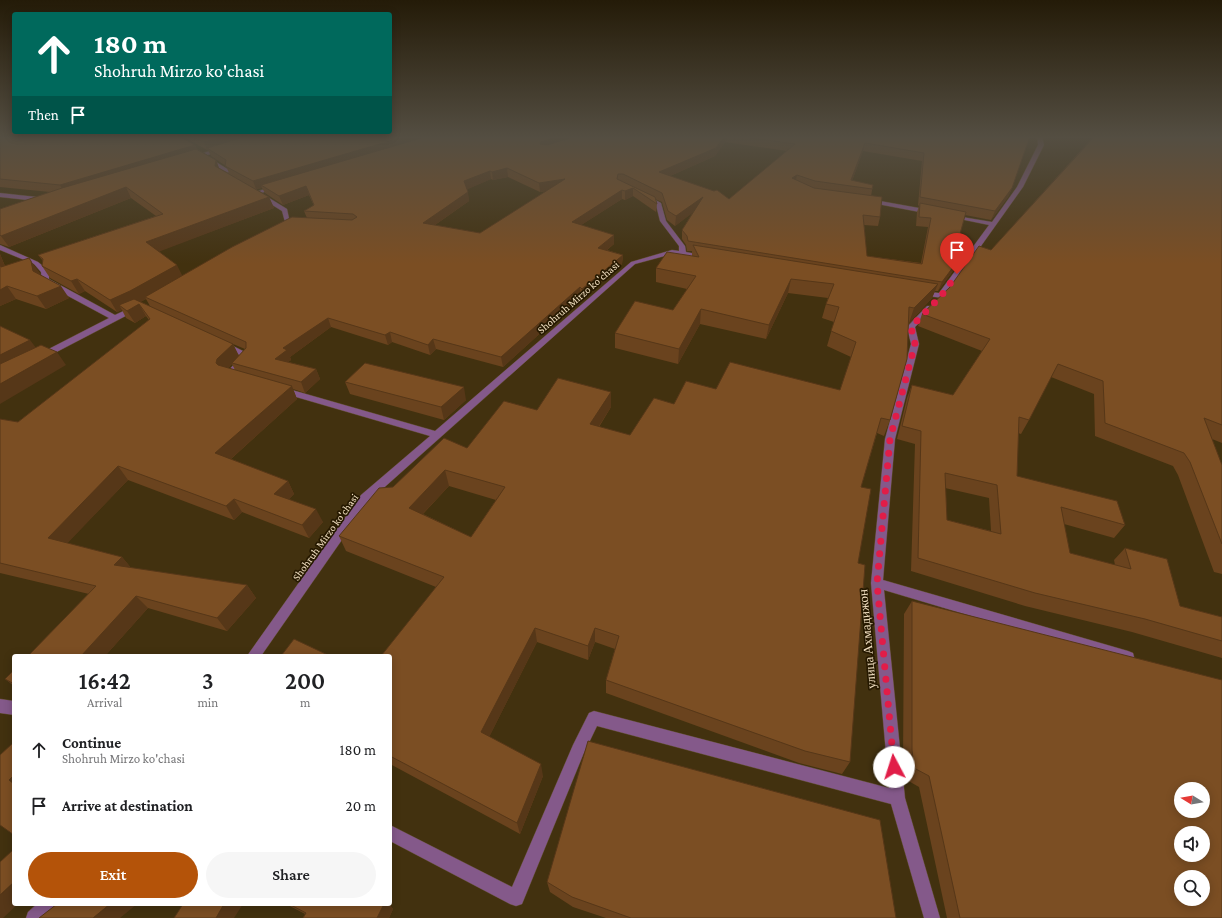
<!DOCTYPE html>
<meta charset="utf-8">
<style>
:root{--surface:#fff;--page:#f6f6f6;--text:#202124;--muted:#757577;--accent:#b45309}
body{margin:0;font-family:"Crimson Pro",serif;background:var(--page);color:var(--text);height:100vh;display:flex;flex-direction:column;font-size:15px;white-space:nowrap}
*{box-sizing:border-box;margin:0}
p{font-size:13px;color:var(--muted)}
.icon{flex:none;width:22px;height:22px;fill:none;stroke:currentColor;stroke-width:2;stroke-linecap:round;stroke-linejoin:round}
.map{position:relative;flex:1;overflow:hidden}
.side{position:absolute;left:12px;top:654px;width:380px;height:252px;display:flex;flex-direction:column;background:var(--surface);border-radius:4px;box-shadow:0 2px 10px #0003}
.side>*{flex:none}
.banner{position:absolute;left:12px;top:12px;width:380px;height:122px;border-radius:4px;box-shadow:0 2px 10px #0003;background:#00695c;color:#fff;overflow:hidden}
.needle{width:26px;rotate:281deg}
.fabs{position:absolute;left:1174px;top:782px;display:grid;gap:8px}
.fabs a{display:grid;place-items:center;width:36px;height:36px;border-radius:50%;background:var(--surface);box-shadow:0 2px 10px #0003;font-size:20px}
.pin{position:absolute;display:grid;place-items:center;width:34px;height:34px;color:#fff;margin:-41px -17px;border-radius:50% 50% 50% 0;rotate:-45deg;box-shadow:0 0 4px #0007}
.pin .icon{rotate:45deg}
.me{position:absolute;width:44px;margin:-22px;rotate:355deg;stroke-linejoin:round;filter:drop-shadow(0 0 3px #0008)}
.turn{display:flex;align-items:center;gap:14px;height:84px;padding:0 16px;font-size:18px}
.turn .icon{width:52px;height:52px;stroke-width:2.5}
.turn b{display:block;font-size:28px;line-height:34px}
.then{display:flex;align-items:center;height:38px;padding:0 16px;background:#0003;gap:8px;font-size:15px}
.eta{display:flex;justify-content:space-evenly;align-items:center;height:68px;text-align:center}
.eta b{font-size:24px;font-weight:600;line-height:28px}
.cta{display:flex;gap:8px;margin-top:auto;padding:8px 16px}
.cta a{flex:1;height:46px;border-radius:24px;background:var(--accent);color:#fff;font-size:16px;font-weight:600;line-height:46px;text-align:center}
.cta a+a{background:var(--page);color:var(--text)}
ul{padding:0;list-style:none}
li{display:flex;align-items:center;gap:12px;height:56px;padding:0 16px}
li div{flex:1}
li b{display:block;font-size:15px}
li em{font-style:normal}
.map>svg:first-child{display:block}
.lines{fill:none;stroke-linecap:round;stroke-linejoin:round}
.minor-casing{stroke:#5e4d2b;stroke-width:1}
.minor{fill:#84598a;fill-rule:evenodd}
.wall{fill:#6a431e;fill-rule:evenodd}
.shaded-wall{fill:#563718}
.building{fill:#7b4e23;stroke:#563718;fill-rule:evenodd}
.route{stroke:#e11d48;stroke-width:7;stroke-dasharray:0 12.6}
.labels{text-anchor:middle;dominant-baseline:central;stroke-width:3.5;stroke-linejoin:round;paint-order:stroke}
.street-label{font-size:11px;fill:#f2e0c1;stroke:#261900}
.near-street-label{font-size:13px;fill:#f2e0c1;stroke:#261900}
</style>
<div class="map">
<svg width="1222" height="918" viewBox="0 0 1222 918">
<rect width="100%" height="100%" fill="#42310f"/>
<g class="lines">
<defs>
<path id="minor" d="M1037,136H1042L1044,145L1023,187L944,298L917,295L916,293L920,291L939,293L989,225L950,217V215L992,222L1017,187L1038,145Z
M222,147L224,148V150L191,160L188,158Z
M204,157H208L229,170V172L226,174L232,178V180H228L220,175V173L223,171L204,159Z
M276,185L278,186V188L261,193L287,209L290,223L285,222L282,211L253,193Z
M0,193L46,198L49,200L46,202L0,197Z
M644,196H648L661,203L666,221L685,246L686,252L707,256V258L672,254L635,264L369,501L261,656H247L361,495L430,436L279,392L278,390L279,388H285L435,431L631,262L672,250L679,251V246L660,221L656,205L644,198Z
M869,199L930,210L933,212L930,214L867,202L866,201Z
M0,245L38,262L49,271V279L115,315L132,307H135L139,309L45,358H39V354L109,318L42,282L41,272L34,264L0,250Z
M927,306H930L934,308L915,327L919,344L895,439L883,580L1128,651L1133,653L1134,657L1133,661L1128,663L884,590L905,798L940,918H924L891,804L597,726L583,755L522,904L516,906L510,904L390,841V825L512,887L573,745L589,713L594,711L889,788L871,583L885,439L911,344L907,327Z
M221,343H227L251,355L234,374L238,377L237,379H231L224,375L242,356L221,347Z
M0,699L14,701V715L0,713Z
M37,904H58L56,910L47,918H26L28,912Z"/>
</defs>
<!-- minor casing -->
<use href="#minor" class="minor-casing"/>
<!-- minor -->
<use href="#minor" class="minor"/>
</g>
<!-- wall -->
<path class="wall" d="M0,136L195,145L197,149L216,160L219,168L229,173L226,166L211,156L208,150H207L182,136H1030L1012,188L1008,197L991,220L965,215L957,245L964,256L938,291H935L932,298L909,323L890,420L884,436L877,433L861,487L850,762L842,774L799,763L606,693V680L615,649L595,642L588,660L537,642L489,737L543,776L520,834L390,764V656L436,587L346,551L339,536L393,487L467,448L537,410L611,407L599,427L630,435L674,404L716,389L840,390L851,357L827,346L834,322L822,318L826,304L828,298L788,293L766,339L700,324L678,364L615,348V333L673,310L687,289L656,282V268L692,256V251H687L686,245L682,239V230L693,212L675,226L667,220L662,202L655,199L657,204L656,212L633,196L625,200L622,199L581,225L614,235V244L607,250L623,255L622,264L582,298L580,297L503,367L436,349L430,355L392,342L388,345L331,327L290,357L291,360L288,362L316,369L320,379L305,393L293,389L297,399L231,459L288,481L294,494L289,499L323,522L309,538L242,512L234,520L128,480L67,543L122,557L131,568L247,585L256,598L227,631L148,608L105,656H28L89,594L0,573V419L18,422L149,320L146,316L135,323L126,318L122,310L117,312L85,291L79,294L50,278L42,266L43,261L38,255L156,216L131,198L9,247L0,244V209L50,192L0,187ZM725,142L787,151L729,199L670,176L715,156ZM863,151L922,161L918,205L919,206L917,212L916,226L928,227L921,263L867,256L864,225L878,226L880,217L871,196L873,185L852,181ZM508,177L540,192L547,191L480,233L435,225L469,201L467,189L491,179L493,180ZM262,188L265,193L283,205L309,195L314,206L304,211L307,218L182,276L159,251L274,208L269,197L256,189ZM146,299L150,306L140,302ZM233,344L245,349L239,356ZM232,364L235,370L228,368ZM449,486L496,500L471,537L423,514Z
M1092,136H1222V443L1212,439L1222,465V574L1214,572L1178,475L1173,466L1095,436L1094,394L1051,377L1029,420L1021,434L1018,433L1017,476L1125,525L1114,538L1064,524L1070,553L1115,565L1114,560L1125,548L1180,606L1222,617V658L1132,632L1025,606L911,571L915,444L897,439L907,398L912,385L953,395L982,351L918,326L922,314L991,250L1093,137H1092ZM945,488L989,498L991,531L947,520Z
M0,254L5,266L40,273V275L69,298L46,309L16,299L0,306Z
M345,382L466,400L444,420L350,394Z
M912,601L1222,918H947L919,787L905,779L903,762L904,614Z
M14,670V686L5,679Z
M547,882L896,918H606L573,907L550,892Z
M286,904H389L393,909L389,918H303L305,914Z"/>
<!-- shaded-wall -->
<path class="shaded-wall" d="M227,136H258L207,148L208,150H207L204,142Z
M407,136H427V138L261,185L262,188L256,189L253,181Z
M558,136H581L541,152L540,144L541,142Z
M725,136H726L725,142L715,156L659,181V172Z
M865,143L863,151L850,186L851,180Z
M195,145L198,154L65,194L60,185Z
M216,160L220,171L215,166Z
M507,168L508,177L493,180L492,172Z
M490,171L491,179L466,190L464,181Z
M797,175L795,184L792,178Z
M565,179V188L540,192L539,183Z
M306,186L309,195L283,205L279,196Z
M126,187L131,198L9,247L1,236Z
M633,188V196L625,200V191Z
M1012,188L1008,197L991,220L995,211Z
M622,190V199L572,231V222Z
M468,192L469,201L425,232L423,223Z
M269,197L274,208L153,254L146,242Z
M703,197L702,206L675,226L676,216Z
M614,235V244L598,257V248Z
M968,247L964,256L938,291L942,282Z
M0,254L10,279L1,267L0,264Z
M623,255L622,264L582,298V289Z
M31,261L40,273L41,283L33,271Z
M177,265L183,277L145,297L146,299L137,304L119,305L122,310L117,312L110,300Z
M77,279L85,291L79,294L71,281Z
M791,279L788,293L766,339L769,325Z
M938,284L932,298L909,323L914,308Z
M7,286L16,299L0,306V290Z
M61,286L69,298L46,309L37,296Z
M580,287V297L503,367L501,357Z
M139,304L146,316L135,323L127,311Z
M701,309L700,324L678,364L679,349Z
M328,318L331,327L290,357L291,360L279,369L275,359L283,348Z
M390,332L392,342L388,345L385,335Z
M433,339L436,349L430,355L428,345Z
M30,340L40,353L0,373V355Z
M233,344L239,356L224,372L216,363L217,359Z
M57,352L66,365L0,404V384Z
M316,369L320,379L305,393L301,382Z
M292,386L297,399L223,466L215,453Z
M464,387L466,400L444,420L441,407Z
M611,392V407L590,440V424Z
M118,466L128,480L60,551L48,538Z
M445,470L449,486L414,523L409,508Z
M288,481L294,494L281,508L274,494Z
M234,499L242,512L234,520L226,506Z
M316,509L323,522L309,538L302,525Z
M122,557L133,570L114,565Z
M247,585L256,598L227,631L217,618Z
M136,596L148,608L105,656H81Z
M535,628L537,642L485,745L481,732Z
M595,628V642L588,660V646Z
M541,764L543,776L520,834L517,823Z
M14,775V784L9,780Z
M14,882V904H18L3,918H0V895Z
M110,904H137L120,918H93Z
M224,904H243L234,918H216Z
M384,904H389L393,909L389,918H377Z"/>
<!-- building -->
<path class="building" d="M0,136H179L195,145L60,185L0,179Z
M192,136H227L204,142Z
M247,136H407L253,181L225,166L226,160L207,148Z
M428,136H558L541,142L540,144L547,145L576,136H725L716,148L659,172L714,191L717,190L729,199L795,144L737,136H1030L1012,188L995,211L920,197L924,153L865,143L851,180L873,185L872,189L815,181L797,175L792,178L814,188L882,197L880,217L863,215L867,256L922,264L931,218L919,217L920,203L966,212L957,245L968,247L942,282L688,241L687,236L682,230L703,197L676,216L668,211L662,193L623,174H618L617,179L655,197L657,204L633,188L625,191L622,190L572,222L614,235L598,248L623,255L582,289L580,287L501,357L433,339L428,345L390,332L385,335L328,318L283,348L287,350L275,359L316,369L301,382L232,363L246,348V342L145,297L232,247L292,217L352,220L357,217L353,214L304,211L314,205L306,186L279,196L261,185ZM507,168L539,183L565,179L480,233L423,223L468,192L464,181L490,171L492,172Z
M1095,136H1222V425L1204,418L1222,465V544L1190,462L1184,453L1105,423L1103,381L1058,364L1029,420L1019,417L1017,476L1117,501L1125,525L1061,507L1070,553L1131,569L1125,548L1167,559L1180,606L1222,617V641L1145,619L1035,593L918,558L921,431L902,426L912,385L953,395L990,339L922,314L950,287L979,246L991,250ZM945,473L997,485L1001,534L947,520Z
M196,149L216,160L215,166L269,197L146,242L177,265L130,291L110,300L77,279L71,281L42,266L43,259L38,255L163,214L126,187L1,236L0,235V209L62,188Z
M693,245L938,284L914,308L909,307L907,359L890,420L881,418L861,487L871,489L858,563L865,565L850,762L805,751L606,680L619,636L595,628L588,646L535,628L481,732L541,764L517,823L390,756V656H381L444,577L339,536L379,488L393,487L444,438L467,448L504,401L537,410L558,378L611,392L590,424L630,435L654,398L674,404L686,381L716,389L730,362L840,390L856,342L831,331L839,307L826,304L834,284L791,279L769,325L701,309L679,349L615,333L635,301L673,310L696,276L656,268L667,252L699,257ZM445,470L505,487L471,537L409,508Z
M29,258L31,261L33,271L61,286L37,296L7,286L0,290V264L1,267Z
M134,299L233,344L217,359L216,363L218,365L292,386L215,453L288,481L274,494L316,509L302,525L234,499L226,506L118,466L48,538L122,557L114,565L247,585L217,618L136,596L81,656H28L96,586L0,563V419L18,422L150,319L139,304L127,311L119,305Z
M0,326L30,340L0,355Z
M41,345L57,352L0,384V364Z
M365,363L464,387L441,407L345,382Z
M912,601L1222,680V918H960L929,776L914,768L912,750ZM1181,789H1203V811H1181ZM1181,833H1203V855H1181ZM1181,877H1203V899H1181Z
M294,639L330,656H281Z
M14,670V684L5,679Z
M588,741L880,820L896,918H631L572,897L547,882Z
M14,742V775L9,780L14,784V835L0,825V755Z
M14,849V882L0,895V862Z
M57,904H110L93,918H39Z
M183,904H224L216,918H174Z
M289,904H384L377,918H303L306,913Z"/>
<!-- sky -->
<linearGradient id="sky" x2="0" y2="1"><stop stop-color="#241b08"/><stop offset="0.52" stop-color="#544e42"/><stop offset="1" stop-color="#544e42" stop-opacity="0"/></linearGradient>
<rect width="1222" height="264" fill="url(#sky)"/>
<g class="lines">
<!-- route -->
<path class="route" d="M894,767L877,583L890,439L915,344L911,327L941,296L957,274"/>
</g>
<g class="labels">
<!-- street labels -->
<g class="street-label">
<text transform="translate(578 297) rotate(-41)">Shohruh Mirzo ko'chasi</text>
<text transform="translate(325 537) rotate(-54)">Shohruh Mirzo ko'chasi</text>
</g>
<!-- near-street labels -->
<g class="near-street-label">
<text transform="translate(867 639) rotate(-95)">улица Ахмадижон</text>
</g>
</g>
</svg>
<div class="fabs">
<a><svg class="needle" viewBox="-14 -14 28 28"><path d="M0-13l5 13h-10z" fill="#e53935"/><path d="M0 13l5-13h-10z" fill="#757577"/></svg></a>
<a><svg class="icon" aria-label="sound" viewBox="0 0 24 24"><path d="M4 9h4l5-4v14l-5-4H4zM17 9q2 3 0 6"/></svg></a>
<a><svg class="icon" aria-label="search" viewBox="0 0 24 24"><circle cx="10" cy="10" r="6"/><path d="M15 15l6 6"/></svg></a>
</div>
<div class="pin" style="left:957px;top:274px;background:#d93025"><svg class="icon" aria-label="arrive" viewBox="0 0 24 24"><path d="M6 21V4h12l-3 4 3 4H6"/></svg></div>
<svg class="me" style="left:894px;top:767px" viewBox="-20 -20 40 40"><circle r="19" fill="#fff"/><path d="M0-13L10 11 0 6-10 11z" fill="#e11d48"/></svg>
<div class="banner">
<div class="turn"><svg class="icon" aria-label="ahead" viewBox="0 0 24 24"><path d="M12 20V5M6 11l6-6 6 6"/></svg><div><b>180 m</b>Shohruh Mirzo ko'chasi</div></div>
<div class="then">Then<svg class="icon" aria-label="arrive" viewBox="0 0 24 24"><path d="M6 21V4h12l-3 4 3 4H6"/></svg></div>
</div>
<section class="side">
<div class="eta">
<div><b>16:42</b><p>Arrival</p></div>
<div><b>3</b><p>min</p></div>
<div><b>200</b><p>m</p></div>
</div>
<ul>
<li><svg class="icon" aria-label="ahead" viewBox="0 0 24 24"><path d="M12 20V5M6 11l6-6 6 6"/></svg><div><b>Continue</b><p>Shohruh Mirzo ko'chasi</p></div><em>180 m</em></li>
<li><svg class="icon" aria-label="arrive" viewBox="0 0 24 24"><path d="M6 21V4h12l-3 4 3 4H6"/></svg><div><b>Arrive at destination</b></div><em>20 m</em></li>
</ul>
<div class="cta"><a>Exit</a><a>Share</a></div>
</section>
</div>
